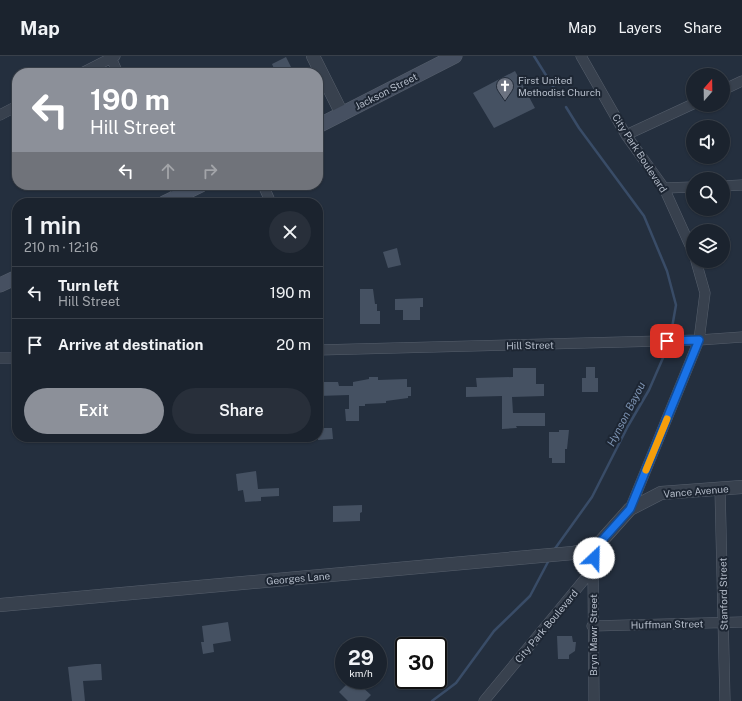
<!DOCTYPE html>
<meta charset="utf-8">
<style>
:root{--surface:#1b232e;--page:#282f3a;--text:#f1f3f6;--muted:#a0a4aa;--line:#39404a;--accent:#8c9099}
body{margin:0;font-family:"Public Sans",sans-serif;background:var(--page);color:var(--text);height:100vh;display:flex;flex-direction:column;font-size:15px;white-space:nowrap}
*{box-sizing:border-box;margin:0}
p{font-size:13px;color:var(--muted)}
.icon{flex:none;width:22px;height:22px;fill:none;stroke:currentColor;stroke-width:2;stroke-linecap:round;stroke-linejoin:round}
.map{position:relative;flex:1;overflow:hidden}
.drawer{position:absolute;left:12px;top:142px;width:311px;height:244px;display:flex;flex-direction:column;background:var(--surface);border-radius:16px;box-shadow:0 1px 3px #0004,0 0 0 1px var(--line)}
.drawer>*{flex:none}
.hud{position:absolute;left:12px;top:12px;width:311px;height:122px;border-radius:16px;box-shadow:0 1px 3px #0004,0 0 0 1px var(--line);background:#8c9099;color:#fff;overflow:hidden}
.needle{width:26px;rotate:20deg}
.fabs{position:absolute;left:686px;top:12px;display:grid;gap:8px}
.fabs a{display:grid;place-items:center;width:44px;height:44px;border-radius:50%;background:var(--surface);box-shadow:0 1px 3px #0004,0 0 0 1px var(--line);font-size:20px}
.speed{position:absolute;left:335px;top:581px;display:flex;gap:8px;font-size:20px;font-weight:700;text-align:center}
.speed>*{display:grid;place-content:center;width:52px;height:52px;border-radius:50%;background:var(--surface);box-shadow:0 1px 3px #0004,0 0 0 1px var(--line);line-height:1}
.speed small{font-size:10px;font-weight:400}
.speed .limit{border:2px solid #111;border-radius:6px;background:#fff;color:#111}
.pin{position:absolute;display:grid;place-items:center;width:34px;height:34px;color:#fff;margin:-17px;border-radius:8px;box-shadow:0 2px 6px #0006}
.me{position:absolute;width:44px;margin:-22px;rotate:24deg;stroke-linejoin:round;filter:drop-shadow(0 0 3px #0008)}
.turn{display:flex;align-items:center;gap:14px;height:84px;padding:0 12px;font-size:18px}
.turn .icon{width:52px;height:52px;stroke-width:2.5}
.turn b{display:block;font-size:28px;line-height:34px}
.lanes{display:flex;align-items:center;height:38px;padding:0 12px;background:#0003;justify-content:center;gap:20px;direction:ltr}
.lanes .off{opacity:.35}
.round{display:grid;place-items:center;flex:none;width:42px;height:42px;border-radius:21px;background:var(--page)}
.headline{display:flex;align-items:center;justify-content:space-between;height:68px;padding:0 12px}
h1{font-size:24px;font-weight:600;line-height:30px}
.button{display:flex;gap:8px;margin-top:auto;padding:8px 12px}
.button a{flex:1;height:46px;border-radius:24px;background:var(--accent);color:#fff;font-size:16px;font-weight:600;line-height:46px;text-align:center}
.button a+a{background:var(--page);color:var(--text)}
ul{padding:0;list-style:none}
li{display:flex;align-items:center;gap:12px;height:52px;padding:0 12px;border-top:1px solid var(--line)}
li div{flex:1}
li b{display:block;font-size:15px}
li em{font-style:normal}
header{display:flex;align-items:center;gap:24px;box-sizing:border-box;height:56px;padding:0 20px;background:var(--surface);border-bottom:1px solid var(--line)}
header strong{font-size:19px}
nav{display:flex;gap:22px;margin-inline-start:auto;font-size:14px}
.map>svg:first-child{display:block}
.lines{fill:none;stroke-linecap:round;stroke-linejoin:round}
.stream{stroke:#394c67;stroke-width:2.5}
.building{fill:#455162}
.minor-casing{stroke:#565f6c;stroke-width:11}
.tertiary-casing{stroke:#565f6c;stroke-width:14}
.secondary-casing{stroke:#565f6c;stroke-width:15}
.minor{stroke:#38414e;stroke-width:10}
.tertiary{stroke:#38414e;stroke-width:13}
.secondary{stroke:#465061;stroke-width:14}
.route-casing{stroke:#114b97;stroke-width:10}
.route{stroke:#1a73e8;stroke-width:7}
.slow{stroke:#f59e0b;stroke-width:7}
.labels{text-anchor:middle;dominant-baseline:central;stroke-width:4;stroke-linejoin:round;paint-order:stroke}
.poi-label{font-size:10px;fill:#b4bcc9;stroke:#1d2633;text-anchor:start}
.street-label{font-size:10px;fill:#b4bcc9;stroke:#1d2633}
.water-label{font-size:11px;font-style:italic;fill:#7c92b1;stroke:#1d2633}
</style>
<header>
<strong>Map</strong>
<nav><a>Map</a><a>Layers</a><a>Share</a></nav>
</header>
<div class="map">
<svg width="742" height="645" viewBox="0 0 742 645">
<rect width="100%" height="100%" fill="#242f3e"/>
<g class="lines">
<!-- stream -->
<path class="stream" d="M534,0L559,40
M566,51L579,72L644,160L667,215L676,249L670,283
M554,494L592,441L628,370L649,334L669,288
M432,645L456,627L494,575L530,540L549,504"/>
</g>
<!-- building -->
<path class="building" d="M286,1L294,17H276L272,8Z
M515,15L535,52L494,72L473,37Z
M397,192L401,209L388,212L383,196Z
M360,233H373L375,248H377V255H380V268H360Z
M423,242V251H420V264H403V254H395V243Z
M586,311H595V322H598V336H582V322H586Z
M513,312H536V328H544V340L512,341L513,357H545V370H516L517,372L502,373V340L466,341V331H477L476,322L513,321Z
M369,321H378V324L407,323V331H411V340H408V342L386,345V347L365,348V350H359V365H346L345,353H349V339L318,340V326H338L339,330H353V326L369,323Z
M318,372H332L333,383L318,384Z
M559,374H569L567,393H565V407H552V402H549V376H559Z
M256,415L258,433L279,432V440L261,441V445L245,446L243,434L238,435L236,418Z
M362,449V456L360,457V465L333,466V450Z
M228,566L231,585L213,588L214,596L203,598L201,586H204L202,570Z
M557,580H572L573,586H576L575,595L569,599V603H558Z
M95,608H101L102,624L83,625L85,645H72L68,611Z
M351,624H365L360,629L371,639L365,645H348L339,636Z"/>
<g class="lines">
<defs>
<path id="minor" d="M581,0L626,79L664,132L693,196
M111,2L118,17
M82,17L115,0
M723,34L742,25
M0,59L17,50
M626,79L693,48
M173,129L178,140
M263,129L271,147
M723,130L742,129
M664,132L693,131
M318,294L699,284L742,281
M0,302H17
M720,432L725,645
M630,453L699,284L705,237L696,205
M593,513L594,645
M592,570L742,566
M484,645L593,513L596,491"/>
<path id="tertiary" d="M313,0L342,58
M0,549L573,497L596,491L630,453L661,437L742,431"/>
<path id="secondary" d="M318,70L455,0
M164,147L201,129
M0,229L17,221"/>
</defs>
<!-- minor casing -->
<use href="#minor" class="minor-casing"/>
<!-- tertiary casing -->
<use href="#tertiary" class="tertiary-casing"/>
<!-- secondary casing -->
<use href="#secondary" class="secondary-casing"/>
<!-- minor -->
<use href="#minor" class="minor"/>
<!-- tertiary -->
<use href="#tertiary" class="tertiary"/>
<!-- secondary -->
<use href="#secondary" class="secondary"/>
</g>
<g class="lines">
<defs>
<path id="route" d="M594,502L596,491L630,453L699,284L667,285"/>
</defs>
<!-- route casing -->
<use href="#route" class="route-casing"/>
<!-- route -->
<use href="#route" class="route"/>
<!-- slow -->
<path class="slow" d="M646,414L667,363"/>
</g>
<!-- icons -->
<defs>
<symbol id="church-pin" viewBox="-11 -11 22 30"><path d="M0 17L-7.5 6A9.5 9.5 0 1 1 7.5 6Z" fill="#6b7280" stroke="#1d2633"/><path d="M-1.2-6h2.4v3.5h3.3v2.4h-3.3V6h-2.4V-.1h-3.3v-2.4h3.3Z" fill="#fff"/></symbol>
</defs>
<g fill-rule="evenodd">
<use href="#church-pin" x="495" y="20" width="20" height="27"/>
</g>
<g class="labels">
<!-- poi labels -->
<g class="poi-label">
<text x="518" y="24">First United<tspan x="518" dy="12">Methodist Church</tspan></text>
</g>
<!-- street labels -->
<g class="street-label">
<text transform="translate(386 35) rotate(-27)">Jackson Street</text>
<text transform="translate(640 97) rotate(57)">City Park Boulevard</text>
<text transform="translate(530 289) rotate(-1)">Hill Street</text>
<text transform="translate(696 435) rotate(-5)">Vance Avenue</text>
<text transform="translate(298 522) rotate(-5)">Georges Lane</text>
<text transform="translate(723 538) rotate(-91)">Stanford Street</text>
<text transform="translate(667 568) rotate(-1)">Huffman Street</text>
<text transform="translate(546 570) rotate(-50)">City Park Boulevard</text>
<text transform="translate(593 579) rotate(-90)">Bryn Mawr Street</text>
</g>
<!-- water labels -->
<g class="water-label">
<text transform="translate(626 358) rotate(-63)">Hynson Bayou</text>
</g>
</g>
</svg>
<div class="fabs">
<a><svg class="needle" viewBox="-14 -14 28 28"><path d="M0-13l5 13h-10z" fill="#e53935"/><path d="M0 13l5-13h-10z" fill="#a0a4aa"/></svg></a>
<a><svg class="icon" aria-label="sound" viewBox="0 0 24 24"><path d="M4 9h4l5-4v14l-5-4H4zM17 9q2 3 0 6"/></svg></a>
<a><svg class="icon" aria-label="search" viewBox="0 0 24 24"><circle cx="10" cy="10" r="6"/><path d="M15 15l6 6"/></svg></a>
<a><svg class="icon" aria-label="layers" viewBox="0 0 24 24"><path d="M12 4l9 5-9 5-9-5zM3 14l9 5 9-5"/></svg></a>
</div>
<div class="speed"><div>29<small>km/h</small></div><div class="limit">30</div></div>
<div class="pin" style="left:667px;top:285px;background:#d93025"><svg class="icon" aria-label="arrive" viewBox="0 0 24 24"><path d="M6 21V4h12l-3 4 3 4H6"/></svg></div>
<svg class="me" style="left:594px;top:502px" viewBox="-20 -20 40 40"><circle r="19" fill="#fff"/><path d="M0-13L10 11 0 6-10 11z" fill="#1a73e8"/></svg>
<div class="hud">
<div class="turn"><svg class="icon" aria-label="left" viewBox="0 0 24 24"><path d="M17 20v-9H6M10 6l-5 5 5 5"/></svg><div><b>190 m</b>Hill Street</div></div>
<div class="lanes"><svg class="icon" aria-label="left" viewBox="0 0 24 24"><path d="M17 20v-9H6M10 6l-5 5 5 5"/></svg><svg class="icon off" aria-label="ahead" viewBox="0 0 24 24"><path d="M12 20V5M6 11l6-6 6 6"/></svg><svg class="icon off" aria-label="right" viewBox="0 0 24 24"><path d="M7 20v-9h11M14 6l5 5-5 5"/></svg></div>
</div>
<section class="drawer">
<div class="headline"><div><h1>1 min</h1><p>210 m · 12:16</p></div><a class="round"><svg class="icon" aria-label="close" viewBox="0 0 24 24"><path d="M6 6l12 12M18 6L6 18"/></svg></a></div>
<ul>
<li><svg class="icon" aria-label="left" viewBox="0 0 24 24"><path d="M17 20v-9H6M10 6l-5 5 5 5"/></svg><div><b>Turn left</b><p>Hill Street</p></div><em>190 m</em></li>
<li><svg class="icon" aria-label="arrive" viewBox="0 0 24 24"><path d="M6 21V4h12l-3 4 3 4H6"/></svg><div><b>Arrive at destination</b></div><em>20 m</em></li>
</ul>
<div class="button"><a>Exit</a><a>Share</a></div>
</section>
</div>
